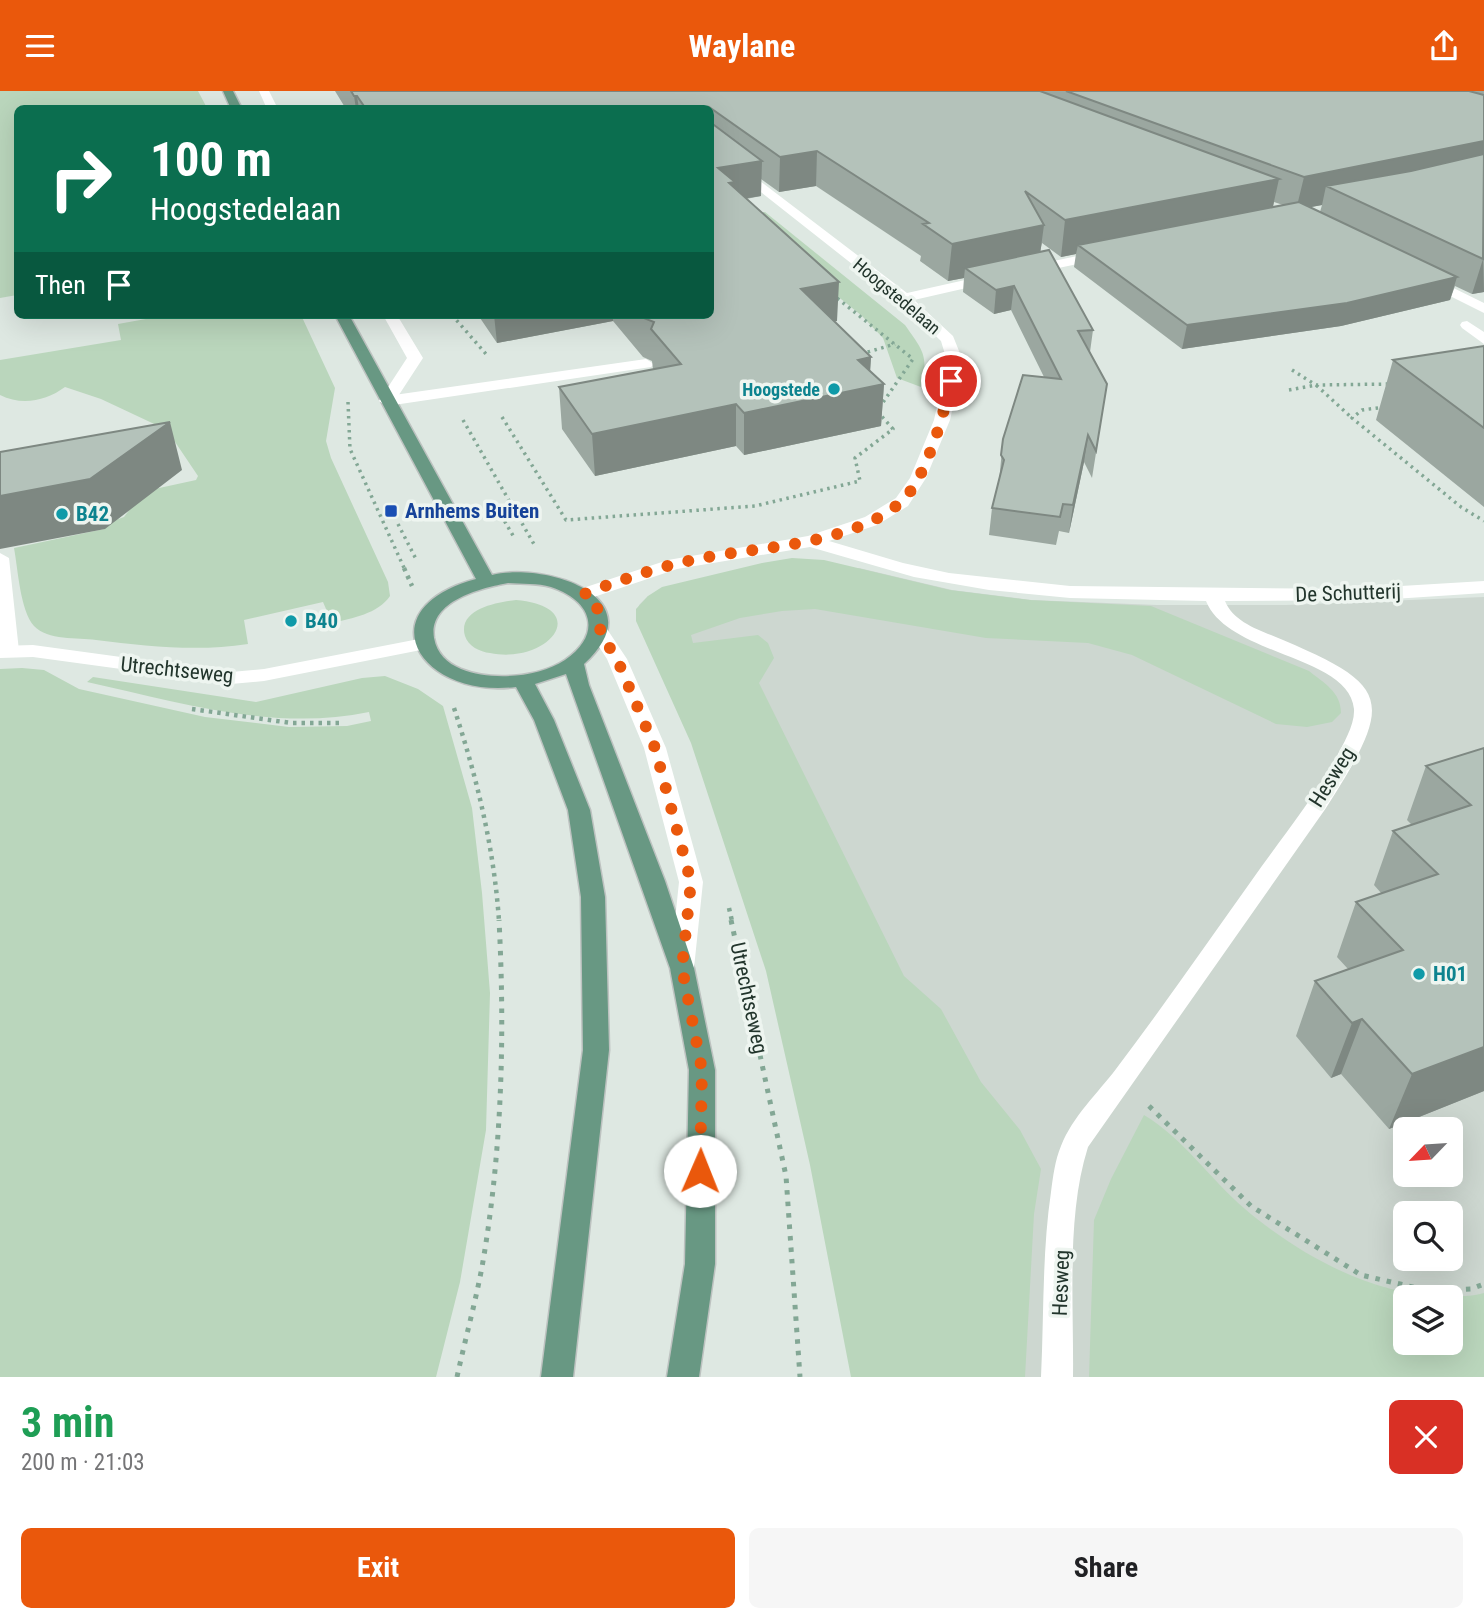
<!DOCTYPE html>
<meta charset="utf-8">
<style>
:root{--surface:#fff;--page:#f6f6f6;--text:#202124;--muted:#757577;--accent:#ea580c}
body{margin:0;font-family:"Roboto Condensed",sans-serif;background:var(--page);color:var(--text);height:100vh;display:flex;flex-direction:column;font-size:26px;white-space:nowrap}
*{box-sizing:border-box;margin:0}
p{font-size:23px;color:var(--muted)}
.icon{flex:none;width:38px;height:38px;fill:none;stroke:currentColor;stroke-width:2;stroke-linecap:round;stroke-linejoin:round}
.map{position:relative;height:1286px;overflow:hidden}
.panel{display:flex;flex-direction:column;background:var(--surface);flex:1}
.panel>*{flex:none}
.hud{position:absolute;left:14px;top:14px;width:700px;height:214px;border-radius:10px;box-shadow:0 7px 28px #0002;background:#0b6e4f;color:#fff;overflow:hidden}
.needle{width:46px;rotate:245deg}
.tools{position:absolute;left:1393px;top:1026px;display:grid;gap:14px}
.tools a{display:grid;place-items:center;width:70px;height:70px;border-radius:10px;background:var(--surface);box-shadow:0 7px 28px #0002;font-size:35px}
.pin{position:absolute;display:grid;place-items:center;width:60px;height:60px;color:#fff;margin:-30px;border:4px solid #fff;border-radius:50%;box-shadow:0 2px 7px #0007}
.me{position:absolute;width:77px;margin:-38px;rotate:1deg;stroke-linejoin:round;filter:drop-shadow(0 0 5px #0008)}
.turn{display:flex;align-items:center;gap:24px;height:147px;padding:0 21px;font-size:32px}
.turn .icon{width:91px;height:91px;stroke-width:2.5}
.turn b{display:block;font-size:49px;line-height:60px}
.then{display:flex;align-items:center;height:66px;padding:0 21px;background:#0003;gap:14px;font-size:26px}
.round{display:grid;place-items:center;flex:none;width:74px;height:74px;border-radius:10px;background:var(--page)}
.summary{display:flex;align-items:center;justify-content:space-between;height:119px;padding:0 21px}
h1{font-size:42px;font-weight:700;line-height:52px;color:#1e9e55}
.button{display:flex;gap:14px;margin-top:auto;padding:14px 21px}
.button a{flex:1;height:80px;border-radius:10px;background:var(--accent);color:#fff;font-size:28px;font-weight:700;line-height:80px;text-align:center}
.button a+a{background:var(--page);color:var(--text)}
header{display:flex;justify-content:space-between;align-items:center;height:91px;padding:0 21px;background:var(--accent);color:#fff;font-size:32px;font-weight:700}
.map>svg:first-child{display:block}
.built{fill:#cdd7d0;fill-rule:evenodd}
.green{fill:#bad6bc;fill-rule:evenodd}
.lines{fill:none;stroke-linecap:round;stroke-linejoin:round}
.primary-casing{stroke:#bdc2c0;stroke-width:3}
.path-far3{stroke:#83a795;stroke-width:2.5;stroke-dasharray:2 3.5;stroke-linecap:butt}
.path-far2{stroke:#83a795;stroke-width:3.5;stroke-dasharray:2.5 4.5;stroke-linecap:butt}
.path-far1{stroke:#83a795;stroke-width:4.5;stroke-dasharray:3.5 5;stroke-linecap:butt}
.path{stroke:#83a795;stroke-width:5;stroke-dasharray:4.5 7;stroke-linecap:butt}
.service{fill:#fff;fill-rule:evenodd}
.minor{fill:#fff;fill-rule:evenodd}
.primary{fill:#689883;fill-rule:evenodd}
.wall{fill:#9ba7a0;fill-rule:evenodd}
.shaded-wall{fill:#7e8882}
.building{fill:#b4c2ba;stroke:#7e8882;stroke-width:2}
.route{stroke:#ea580c;stroke-width:12;stroke-dasharray:0 21.6}
.culture-dot{fill:#0f9aa8;stroke:#eef5f0;stroke-width:2.5}
.transit-dot{fill:#1a4fb4;stroke:#eef5f0;stroke-width:2.5}
.labels{text-anchor:middle;dominant-baseline:central;stroke-width:7;stroke-linejoin:round;paint-order:stroke}
.far-street-label{font-size:18px;fill:#22352c;stroke:#eef5f0}
.far-culture-label{font-size:18px;font-weight:bold;fill:#0d838f;stroke:#eef5f0;text-anchor:end}
.transit-label{font-size:21px;font-weight:bold;fill:#164399;stroke:#eef5f0;text-anchor:start}
.culture-label{font-size:21px;font-weight:bold;fill:#0d838f;stroke:#eef5f0;text-anchor:start}
.street-label{font-size:21px;fill:#22352c;stroke:#eef5f0}
</style>
<header><svg class="icon" aria-label="menu" viewBox="0 0 24 24"><path d="M4 6h16M4 12h16M4 18h16"/></svg>Waylane<svg class="icon" aria-label="share" viewBox="0 0 24 24"><path d="M12 15V3M7 8l5-5 5 5M5 13v7h14v-7"/></svg></header>
<div class="map">
<svg width="1484" height="1286" viewBox="0 0 1484 1286">
<rect width="100%" height="100%" fill="#dee8e2"/>
<!-- built -->
<path class="built" d="M859,477L952,499L1031,509L1157,514H1286L1484,506V1286H938L693,652L637,526L639,514L648,505ZM1405,1038H1451V1083H1405ZM1405,1122H1451V1167H1405ZM1405,1206H1451V1251H1405Z"/>
<!-- green -->
<path class="green" d="M0,0H198L207,17L18,18L17,204L0,207Z
M765,121L905,234C923,260 929,264 921,296L897,287L883,247L862,225L768,149L711,131Z
M168,224H301L335,297L326,350L331,367L388,491L390,505C378,523 352,527 332,532L323,511L244,529L248,553C196,561 147,555 96,549C77,546 48,550 34,535C20,519 18,478 14,457L104,438V433L124,426L130,418L127,404L196,389L198,385L167,339L101,308L65,296C46,310 22,315 0,304V269L121,249L118,233Z
M792,467L824,469L950,499L1030,509L1151,515L1309,580C1324,592 1341,601 1341,622L1332,631L1307,636L1276,633L1132,564L1088,552L986,547L815,518L782,520L740,527L691,544L693,552L758,544L768,552L774,567L759,592L904,885L941,918L981,991L1020,1039L1041,1078L1034,1123L1025,1286H851L810,1074L766,880L691,652L636,530V518L648,505L662,496L762,472Z
M516,509C594,516 549,574 490,562C480,561 468,555 465,545C457,518 498,511 516,509Z
M22,577L44,579L79,598L205,626L289,636L347,635L371,630L369,621C274,641 179,611 87,591L93,586L256,611L362,587L385,585L418,598L443,615L472,717L482,802L490,902L486,1039L460,1191L436,1286H0V578Z
M1144,1024C1183,1047 1210,1088 1245,1118C1299,1164 1375,1206 1447,1205C1459,1205 1472,1206 1484,1202V1286H1089L1094,1129L1111,1088ZM1405,1206H1451V1251H1405Z"/>
<g class="lines">
<defs>
<path id="primary" d="M223,0H233L242,18H231Z
M335,224H349L492,484C547,471 657,507 584,573L589,594L665,790L694,877L715,979V1173L699,1286H667L685,1173L689,979L670,877L566,583L535,593L554,629L590,719L605,806L609,959L573,1286H541L583,959L581,806L568,719L534,629L516,596C419,608 365,518 476,488ZM508,492C522,493 538,492 551,496C591,509 604,542 565,569C538,587 491,590 461,578C447,572 437,563 434,547C428,510 481,497 508,492Z"/>
</defs>
<!-- primary casing -->
<use href="#primary" class="primary-casing"/>
<!-- path-far3 -->
<path class="path-far3" d="M836,206L840,209"/>
<!-- path-far2 -->
<path class="path-far2" d="M452,224L486,263
M861,263L895,253
M1292,279L1316,294L1392,293
M1289,299L1316,294L1352,327
M348,311L350,358L405,479
M1385,316L1362,319L1352,327L1461,416L1484,430
M502,326L566,429L755,415L860,390L855,367L893,338L877,320L913,268L837,207
M463,329L535,455
M494,412L515,448
M398,433L417,470"/>
<!-- path-far1 -->
<path class="path-far1" d="M404,477L412,495
M454,617C477,687 494,757 499,830
M192,618L291,632H340
M729,817L732,830"/>
<!-- path -->
<path class="path" d="M731,829L786,1085L800,1286
M1149,1015L1251,1115L1361,1184L1430,1200L1471,1198L1484,1193
M457,1286C465,1249 475,1213 482,1176C502,1062 505,944 499,829"/>
<!-- service -->
<path class="service" d="M1467,230L1484,241V253L1462,237L1460,234L1462,231Z
M646,268L654,273L651,276L387,315L379,310L387,305Z
M0,462L9,467L19,560L16,564L9,566L0,561Z
M600,536L607,538L627,568L666,657L703,791L694,877L691,884L682,886L673,884L670,877L679,791L644,657L607,568L590,542Z"/>
<!-- minor -->
<path class="minor" d="M259,0H269L278,18H267Z
M710,52L907,202L992,183L999,187L997,190L914,209L953,245L963,270L950,329L926,387L908,415L877,434L829,450L903,472L949,482L1070,495L1351,498L1484,490V502L1378,509L1225,510C1232,528 1253,537 1271,544C1391,594 1397,606 1326,717L1088,1056C1066,1125 1074,1214 1073,1286H1041C1044,1225 1042,1162 1051,1101C1053,1086 1055,1069 1061,1055C1073,1025 1097,1003 1116,978C1163,916 1207,852 1252,789C1280,749 1312,710 1336,667C1343,653 1355,634 1354,618C1349,564 1228,565 1206,510L1070,507L989,499L914,486L810,456L677,478L591,507H577L575,503L577,499L668,469L808,445L865,426L896,407L910,387L934,329L947,270L941,250L899,210L710,61Z
M1101,160L1106,161V167L1030,183L1023,179L1030,175Z
M1427,184L1484,212V222L1422,191L1420,188Z
M383,224H397L423,267L393,313L387,315L379,310L407,267Z
M424,547L431,549L434,553L431,557L264,590L231,593L33,566L0,567V555L33,554L231,581L264,578Z"/>
<!-- primary -->
<use href="#primary" class="primary"/>
</g>
<!-- wall -->
<path class="wall" d="M335,0H1484V201L1472,203L1455,195L1450,209L1341,235L1182,258L1074,176L1076,163L1061,166L1042,152L1040,161L1093,239L1090,261L1107,293L1092,387L1084,371L1069,442L1059,440L1056,454L989,444L992,417L999,391L1003,348L1044,286L1011,219L994,223L963,201L964,187L948,190L920,170L921,165L816,95L779,101L761,88V105L746,108L837,230H834L871,266L870,281L884,293L881,335L744,364L736,355L595,385L562,338L559,296L653,278L652,270L643,266L613,230L497,252L478,224H710V18H346ZM1274,111L1283,114L1273,116ZM1322,114L1320,121L1310,116Z
M1484,255V416L1376,329L1393,269Z
M1484,657V1000L1389,1038L1341,983L1331,987L1296,945L1315,890L1348,878L1337,866L1356,811L1382,803L1374,794L1393,740L1412,734L1407,729L1426,675Z"/>
<!-- shaded-wall -->
<path class="shaded-wall" d="M354,5H357L359,18H356Z
M1484,50V80L1326,95L1322,114L1296,119L1304,86Z
M817,60L816,95L779,101L780,66Z
M762,70L761,105L735,109L718,77Z
M1279,88L1271,124L1078,154L1076,163L1061,166L1065,129Z
M1044,134L1039,171L965,177L964,187L948,190L952,153Z
M1483,168L1484,201L1472,203Z
M1457,186L1450,209L1341,235L1182,258L1187,234Z
M839,191L837,230L800,237L801,198Z
M1014,195L1011,219L994,223L996,199Z
M494,224H613V230L497,252Z
M871,266L869,296L884,293L881,335L744,364V322L858,269Z
M736,313V355L595,385L592,343Z
M170,331L182,379L105,438L0,458V405Z
M1088,344L1084,371L1069,442L1073,414Z
M1362,928L1341,983L1331,987L1352,932Z
M1484,956V1000L1389,1038L1412,983Z"/>
<!-- building -->
<path class="building" d="M351,0H1040L1279,88L1065,129L1025,100L1044,134L952,153L923,133L929,132L817,60L780,66L709,16L708,18H366L357,5H354Z
M1066,0H1469L1484,4V50L1304,86Z
M710,31L762,70L718,77L735,91L729,92L839,191L801,198L871,266L858,269L884,293L744,322L736,313L592,343L559,296L681,273L651,238L654,231L641,226L639,224H710Z
M1484,63L1483,168L1326,95L1411,80Z
M1299,111L1457,186L1347,212L1187,234L1078,154Z
M1049,159L1093,239L1078,240L1107,293L1096,360L1088,344L1073,414L1063,413L1060,426L992,417L1004,369L1001,364L1003,348L1023,284L1061,288L1014,195L996,199L965,177Z
M1484,255V337L1393,269Z
M170,331L90,388L0,405V361Z
M1484,657V956L1412,983L1362,928L1352,932L1315,890L1403,859L1356,811L1438,783L1393,740L1471,714L1426,675Z"/>
<g class="lines">
<!-- route -->
<path class="route" d="M700,1080L702,979L682,877L691,791L655,657L617,568L600,542L601,528L596,514L584,503C623,488 661,475 702,467C764,455 849,454 900,412C926,390 944,322 951,290"/>
</g>
<!-- markers -->
<g class="culture-dot">
<circle cx="834" cy="298" r="7"/>
<circle cx="62" cy="423" r="7"/>
<circle cx="291" cy="530" r="7"/>
<circle cx="1419" cy="883" r="7"/>
</g>
<rect class="transit-dot" x="384" y="413" width="14" height="14" rx="3.5"/>
<g class="labels">
<!-- far-street labels -->
<g class="far-street-label">
<text transform="translate(897 205) rotate(40)">Hoogstedelaan</text>
</g>
<!-- far-culture labels -->
<g class="far-culture-label">
<text x="820" y="298">Hoogstede</text>
</g>
<!-- transit labels -->
<g class="transit-label">
<text x="405" y="420">Arnhems Buiten</text>
</g>
<!-- culture labels -->
<g class="culture-label">
<text x="76" y="423">B42</text>
<text x="305" y="530">B40</text>
<text x="1433" y="883">H01</text>
</g>
<!-- street labels -->
<g class="street-label">
<text transform="translate(1348 502) rotate(-2)">De Schutterij</text>
<text transform="translate(177 579) rotate(6)">Utrechtseweg</text>
<text transform="translate(1332 686) rotate(-58)">Hesweg</text>
<text transform="translate(749 907) rotate(78)">Utrechtseweg</text>
<text transform="translate(1061 1192) rotate(-88)">Hesweg</text>
</g>
</g>
</svg>
<div class="tools">
<a><svg class="needle" viewBox="-14 -14 28 28"><path d="M0-13l5 13h-10z" fill="#e53935"/><path d="M0 13l5-13h-10z" fill="#757577"/></svg></a>
<a><svg class="icon" aria-label="search" viewBox="0 0 24 24"><circle cx="10" cy="10" r="6"/><path d="M15 15l6 6"/></svg></a>
<a><svg class="icon" aria-label="layers" viewBox="0 0 24 24"><path d="M12 4l9 5-9 5-9-5zM3 14l9 5 9-5"/></svg></a>
</div>
<div class="pin" style="left:951px;top:290px;background:#d93025"><svg class="icon" aria-label="arrive" viewBox="0 0 24 24"><path d="M6 21V4h12l-3 4 3 4H6"/></svg></div>
<svg class="me" style="left:700px;top:1080px" viewBox="-20 -20 40 40"><circle r="19" fill="#fff"/><path d="M0-13L10 11 0 6-10 11z" fill="#ea580c"/></svg>
<div class="hud">
<div class="turn"><svg class="icon" aria-label="right" viewBox="0 0 24 24"><path d="M7 20v-9h11M14 6l5 5-5 5"/></svg><div><b>100 m</b>Hoogstedelaan</div></div>
<div class="then">Then<svg class="icon" aria-label="arrive" viewBox="0 0 24 24"><path d="M6 21V4h12l-3 4 3 4H6"/></svg></div>
</div>
</div>
<section class="panel">
<div class="summary"><div><h1>3 min</h1><p>200 m · 21:03</p></div><a class="round" style="background:#d93025;color:#fff"><svg class="icon" aria-label="close" viewBox="0 0 24 24"><path d="M6 6l12 12M18 6L6 18"/></svg></a></div>
<div class="button"><a>Exit</a><a>Share</a></div>
</section>
